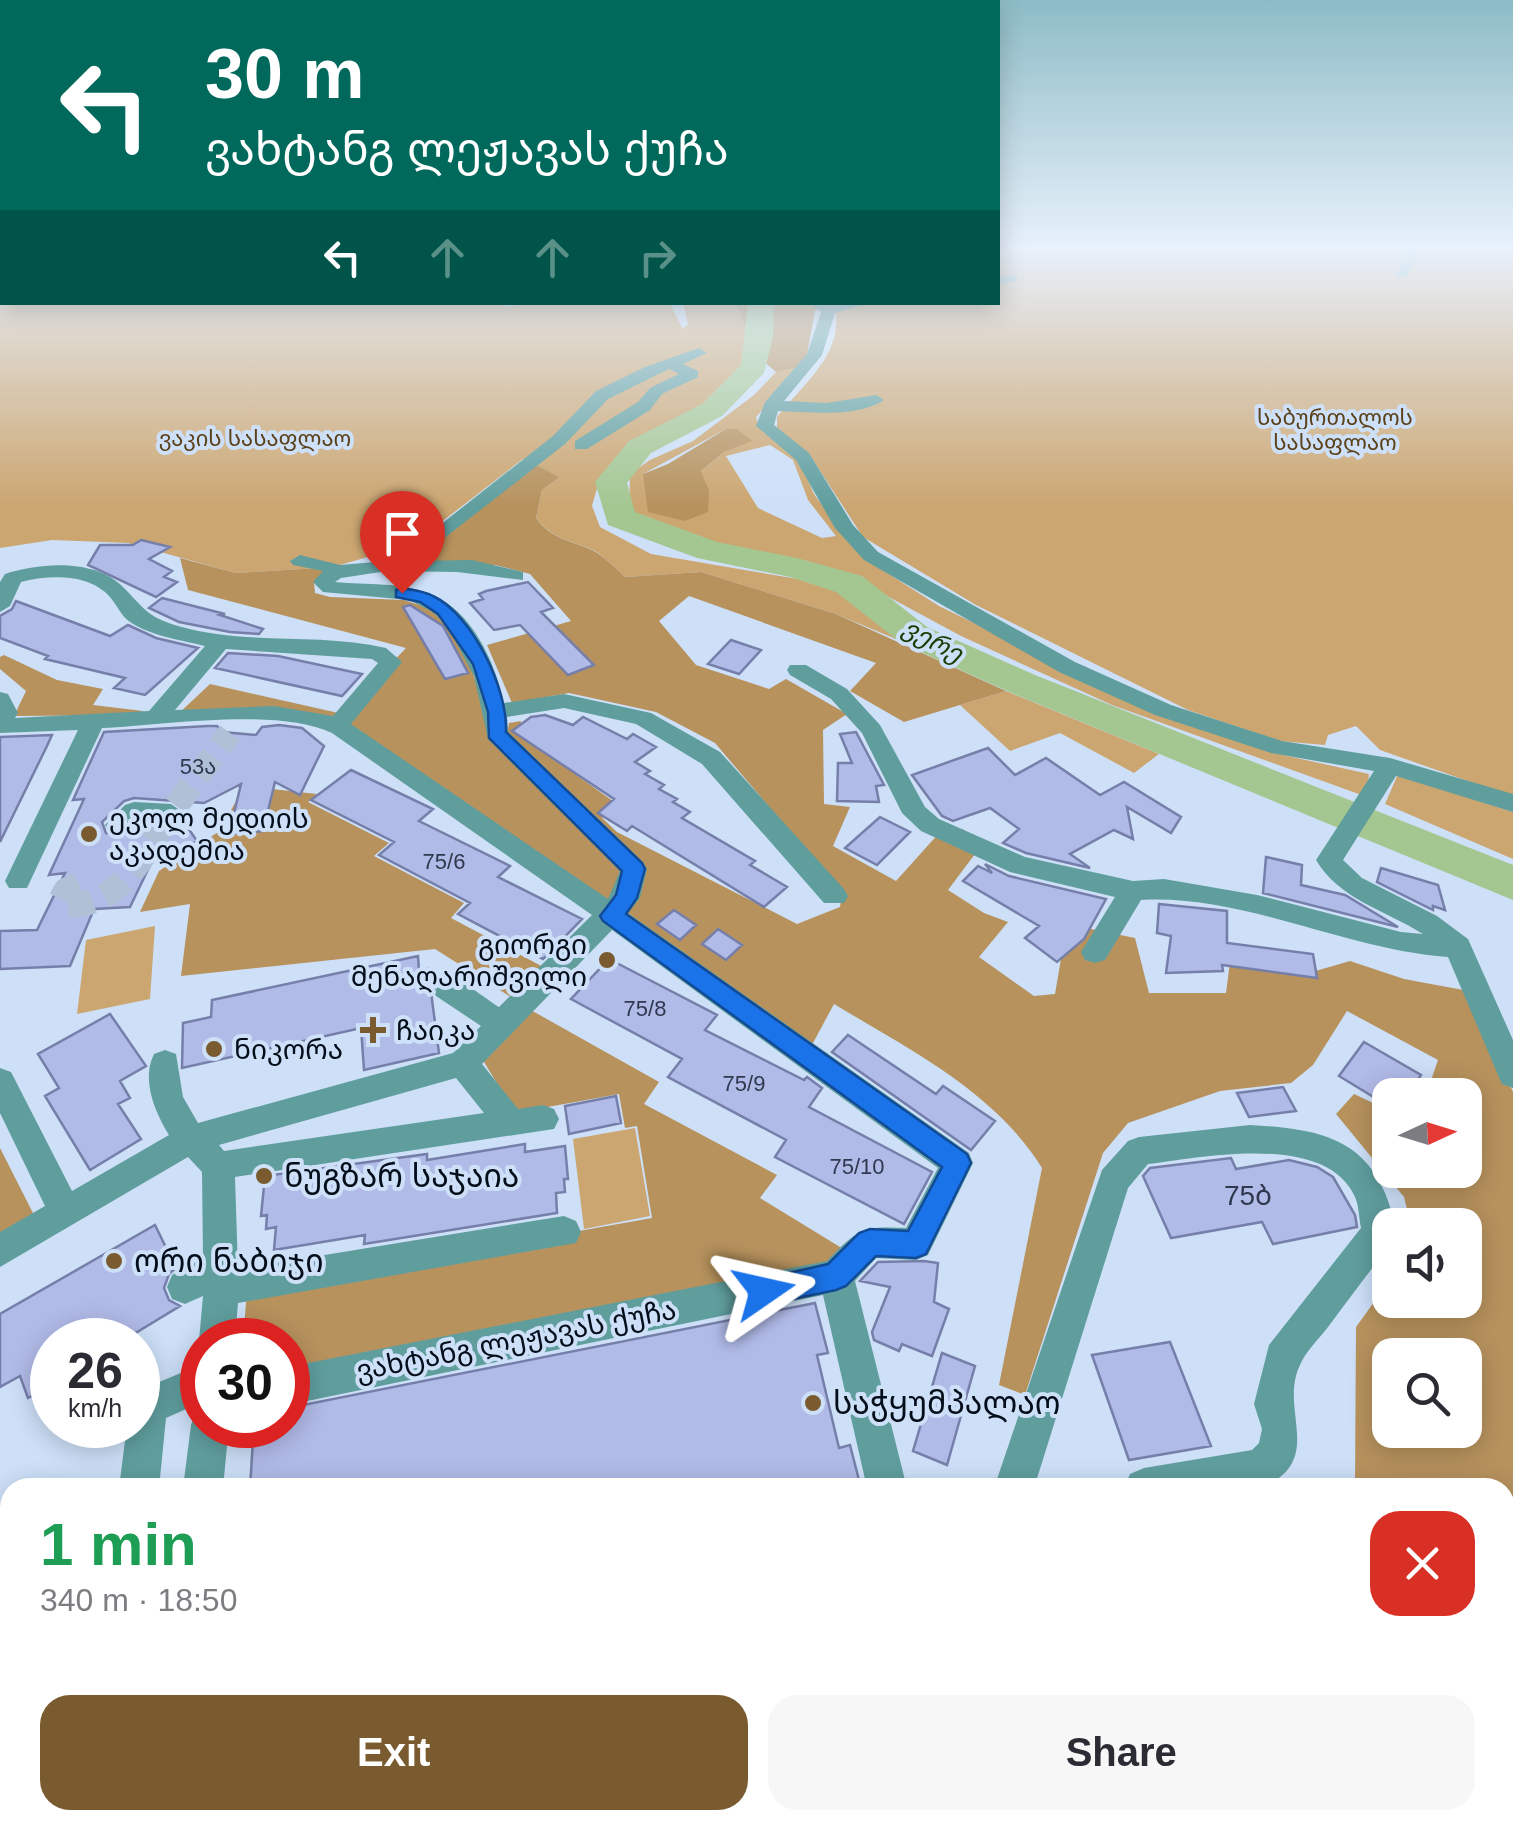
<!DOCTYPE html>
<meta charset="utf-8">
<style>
:root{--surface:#fff;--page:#f7f7f7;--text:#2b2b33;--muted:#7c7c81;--accent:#795b2f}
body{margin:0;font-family:Helvetica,"Noto Sans Georgian",sans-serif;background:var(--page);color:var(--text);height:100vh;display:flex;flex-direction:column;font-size:38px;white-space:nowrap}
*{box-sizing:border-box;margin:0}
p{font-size:32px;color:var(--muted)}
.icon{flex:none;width:55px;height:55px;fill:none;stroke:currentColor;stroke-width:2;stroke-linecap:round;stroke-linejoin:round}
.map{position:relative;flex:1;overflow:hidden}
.sheet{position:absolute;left:0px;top:1478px;width:1515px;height:352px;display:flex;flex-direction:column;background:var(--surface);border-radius:30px 30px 0 0;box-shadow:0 5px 25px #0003}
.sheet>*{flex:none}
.banner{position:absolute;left:0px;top:0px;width:1000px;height:305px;box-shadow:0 5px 25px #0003;background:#00695c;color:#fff;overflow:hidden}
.needle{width:65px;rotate:86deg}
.tools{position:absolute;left:1372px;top:1078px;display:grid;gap:20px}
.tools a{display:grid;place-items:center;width:110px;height:110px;border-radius:20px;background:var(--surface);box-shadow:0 5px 25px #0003;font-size:50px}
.speed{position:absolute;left:30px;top:1318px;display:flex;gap:20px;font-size:50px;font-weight:700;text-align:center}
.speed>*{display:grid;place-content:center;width:130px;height:130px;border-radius:50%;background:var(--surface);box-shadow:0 5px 25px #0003;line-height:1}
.speed small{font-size:25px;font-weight:400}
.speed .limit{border:15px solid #d22;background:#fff;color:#111}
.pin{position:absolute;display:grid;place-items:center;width:85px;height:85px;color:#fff;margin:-102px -42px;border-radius:50% 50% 50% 0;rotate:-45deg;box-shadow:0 0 10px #0007}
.pin .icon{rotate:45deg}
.me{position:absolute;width:110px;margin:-55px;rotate:79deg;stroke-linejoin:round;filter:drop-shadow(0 0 8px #0008)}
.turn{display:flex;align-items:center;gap:35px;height:210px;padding:0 40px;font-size:45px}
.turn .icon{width:130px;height:130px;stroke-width:2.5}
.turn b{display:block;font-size:70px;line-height:85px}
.lanes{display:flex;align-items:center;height:95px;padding:0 40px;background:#0003;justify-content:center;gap:50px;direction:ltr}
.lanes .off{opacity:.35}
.round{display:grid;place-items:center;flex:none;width:105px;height:105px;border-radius:30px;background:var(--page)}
.summary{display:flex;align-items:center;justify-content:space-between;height:170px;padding:0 40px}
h1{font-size:60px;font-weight:700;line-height:75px;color:#1e9e55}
.primary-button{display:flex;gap:20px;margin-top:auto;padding:20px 40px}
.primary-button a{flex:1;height:115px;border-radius:30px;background:var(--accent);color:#fff;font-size:40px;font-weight:700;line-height:115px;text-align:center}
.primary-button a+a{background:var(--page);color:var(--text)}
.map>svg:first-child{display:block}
.green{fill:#cca671;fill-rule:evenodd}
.forest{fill:#b7925d;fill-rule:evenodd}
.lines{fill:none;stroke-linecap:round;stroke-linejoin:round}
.river{fill:#a4c792;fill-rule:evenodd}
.building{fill:#b1bbe8;stroke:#767fa9;stroke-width:2.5}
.minor-tunnel{stroke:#afc0d7;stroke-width:25;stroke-dasharray:25 12;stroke-linecap:butt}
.minor{fill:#609e9e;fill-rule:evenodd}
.route{fill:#1a73e8;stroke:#114b97;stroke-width:2.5}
.poi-dot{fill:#795b2f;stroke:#cde0f8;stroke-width:4}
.labels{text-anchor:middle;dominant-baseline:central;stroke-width:8;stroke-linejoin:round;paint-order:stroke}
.far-park-label{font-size:22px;fill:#5b4017;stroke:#cde0f8}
.number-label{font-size:22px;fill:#2f384e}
.far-water-label{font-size:25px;font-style:italic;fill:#1b3c03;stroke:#cde0f8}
.poi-label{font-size:28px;fill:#040d1a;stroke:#cde0f8;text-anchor:start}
.near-number-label{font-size:28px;fill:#2f384e}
.street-label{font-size:28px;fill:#040d1a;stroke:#cde0f8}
.near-poi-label{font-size:32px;fill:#040d1a;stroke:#cde0f8;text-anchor:start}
</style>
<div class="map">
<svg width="1513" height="1828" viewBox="0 0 1513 1828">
<rect width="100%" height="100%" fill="#cde0f8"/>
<!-- green -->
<path class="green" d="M998,250H1513V797L1380,750L1356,726L1328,735L1325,745L1279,741L1188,710L976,605L863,537L811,457L777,428V417C803,384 849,350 833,303L998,302Z
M0,252L2,302H495L509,307L528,302H669L683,329L688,324L683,303H736L749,334L747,363L721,392L683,422L635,443L600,478L592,506L600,527L651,554L798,579L839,592L922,650L836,614L701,572L625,577C615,568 604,556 593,550C570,540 552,539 536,518L542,490L560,477L523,459L413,544L333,567L236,573L128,543L52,540L0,548Z
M800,367L756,417L760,428L798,457L814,494L852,546L862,557L939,606L1158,713L1283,755L1369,774L1367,797L1112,705L961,636L848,575L718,548L661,530L629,514L630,474L650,460L693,441L754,395L776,372ZM726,429L750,441L724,452L700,472L643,474ZM770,445L793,460L808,500L836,536L822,538L758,508L726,456Z
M1006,691L1159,754L1134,773L1060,733L1010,751L960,705Z
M1398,774L1513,812V859L1385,804Z
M155,926L150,999L77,1014L86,940Z
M635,1128L650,1216L584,1229L573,1139Z"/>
<!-- forest -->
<path class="forest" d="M833,302L815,311L807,355L800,367L776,372L748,348V334L736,303Z
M726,429H737L752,441L724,452L701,471L709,491L708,512L685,521L648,512L643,474L668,464Z
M532,463L560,477L542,490L536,518C551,539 570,540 592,550C604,556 615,568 625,577L701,572L836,614L1006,691L904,722L850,691L876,663L689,596L659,621L696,665L769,689L786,679L847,714L823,730L824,804L850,807L833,846L896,881L940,832L962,829L984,842L948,890L984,913L1008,922L979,957L1034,996L1055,994L1067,924L1135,938L1149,993H1226L1230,962L1312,972L1350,961L1404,979L1469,991L1513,1092V1828H1353V1820H1505V1488L1355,1487L1356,1327L1390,1280V1300H1465V1225H1411L1404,1197L1336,1114L1354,1094L1390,1111V1170H1465V1095H1426L1438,1060L1347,1011L1313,1065L1291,1083L1220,1091L1128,1123L1103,1153L1025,1395L999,1385L1042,1168C994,1091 910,1050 834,1004L806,1056L619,916L640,875L507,734L509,723L521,721L520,735L617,804L602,818L617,832L797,924L840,907L842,893L715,743L656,712L569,693L512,703L487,645L571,621L530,574L495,565L398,567ZM1390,1355H1465V1430H1390Z
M180,558L236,573L333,567L314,582L315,593L330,597L404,600L432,609L467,652L490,733L627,870L609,909L347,730L266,711L177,715L210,684L343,714L406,648L188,590Z
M4,655L57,680L103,689L93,705L143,711L140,715L14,716L26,691L0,669V657Z
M245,786L317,794L308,802L389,843L374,856L464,903L451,918L547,969L514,999L435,949L181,976L190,904L140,912L159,871L218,832Z
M529,1009L659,1082L644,1104L777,1175L760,1198L858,1258L288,1378V1340H243L247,1290L652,1218L637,1126L625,1128L619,1094L515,1113L481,1057Z
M0,1148L36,1219L0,1238Z"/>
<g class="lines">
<!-- river -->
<path class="river" d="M748,302H774L773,337L764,373L722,416L651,453L627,483L635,512L717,542L797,558L862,576L927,627L1035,675L1513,865V900L1007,691L901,643L836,592L790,577L697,558L608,525L595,482L629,441L702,404L741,365Z"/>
</g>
<!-- building -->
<path class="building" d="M141,540L170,547L149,559L172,571L164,577L177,582L156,597L88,565L100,545H133Z
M528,582L553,608L541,612L594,665L568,675L520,625L494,630L470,603L483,599L479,594L486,591Z
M162,598L225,614L220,615L263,629L259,634L230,632L179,622L149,608Z
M16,601L110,636L128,625L156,638L198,648L145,695L114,688L125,678L45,659L48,656L0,638V616L12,609Z
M410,605L443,626L468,673L445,679L403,607Z
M731,640L761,650L739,674L708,664Z
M228,653L278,656L362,674L342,696L215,668Z
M545,715L573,725L583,717L627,739L633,734L656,747L635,762L650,771L645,774L664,785L659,789L677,799L673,802L690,812L682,818L755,861L750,865L787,887L764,907L632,826L627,831L598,813L614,799L512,731L531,717Z
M279,725L302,728L324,746L300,795L275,782L263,831L229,834L241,784L204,803L134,798L124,801L102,822L106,833L127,835L141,824L171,826L182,819L197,841L167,857H154L130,907L94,909L70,966L0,969V931L37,930L65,873L49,875L84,799L73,800L104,732L207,726H217L222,732L256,735L262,727Z
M856,732L884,785L876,786L879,802L837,801L838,763H852L840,734Z
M52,735L46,748L0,842V737Z
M988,748L1015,775L1046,758L1100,795L1124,782L1181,817L1171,833L1127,807L1133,839L1114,830L1070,854L1090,868L1026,853L1003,843L1019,829L990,808L953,821L942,816L912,775Z
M351,770L433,809L419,821L510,866L498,877L582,919L543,959L458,914L470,903L379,855L394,842L311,800Z
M880,817L910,832L877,865L845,848Z
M1266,857L1302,865L1301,885L1345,895L1398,927L1263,893Z
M985,864L1009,876L1106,899L1084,939L1057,962L1025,938L1039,926L963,881L978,866L992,873Z
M1381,868L1438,885L1445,910L1433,906V910L1377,882Z
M1159,904L1227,911V943L1313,954L1317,978L1222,965L1223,971L1166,973L1171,936L1157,933Z
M674,910L696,925L680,940L657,924Z
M718,929L742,945L726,960L702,944Z
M418,956L419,970L428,969L439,1053L364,1070L361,1028L182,1068L183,1023L211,1017L212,1000Z
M609,959L717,1015L705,1030L804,1080L807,1077L822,1088L809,1107L932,1172L904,1224L775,1157L786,1140L668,1077L682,1059L571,999Z
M110,1014L146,1066L120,1081L130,1098L118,1104L141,1139L90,1170L45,1096L59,1088L38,1054Z
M848,1035L936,1094L943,1086L995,1121L971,1150L832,1052Z
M1364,1042L1421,1075L1408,1095H1390V1107L1339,1076Z
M1283,1087L1296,1111L1249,1117L1237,1093Z
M616,1096L621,1123L569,1134L565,1106Z
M525,1144V1152L565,1146L568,1179H564L565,1192L556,1193L557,1213L364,1244L365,1235L274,1250L276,1227L266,1229L267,1215L261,1216L265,1176L427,1154V1160Z
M1231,1158L1236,1169L1289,1160L1317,1167L1333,1177L1355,1215L1357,1227L1273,1244L1262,1222L1171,1238L1143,1176L1150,1168Z
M155,1225L176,1268L169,1274L164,1288L169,1300L180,1306L124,1340H52V1384L28,1398L20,1376L0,1387V1314Z
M924,1261L938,1263L934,1302L949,1309L932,1356L902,1344L899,1351L874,1340L872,1332L890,1287L860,1281L878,1262Z
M815,1303L828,1353L817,1355L839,1448L850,1445L861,1488H250L253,1440L268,1438L269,1425H288V1408Z
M1170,1342L1211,1446L1129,1460L1092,1355Z
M942,1353L975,1366L947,1465L913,1451Z"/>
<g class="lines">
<!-- minor-tunnel -->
<path class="minor-tunnel" d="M176,806L230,733
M79,884L66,890L60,901L63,905C118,908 140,861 166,820"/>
<!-- minor -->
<path class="minor" d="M1406,250H1420L1406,277H1396Z
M1017,275V281L998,284V276Z
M808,302H874L835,313L822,355L784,401L827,403L876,395L884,400C858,418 809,412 778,411L774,425L809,453L853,525L878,552L1075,662L1171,705L1282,741L1390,758L1513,794V812L1396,776L1343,860L1362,878L1437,916L1468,939L1513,1040V1088L1502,1084L1498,1075L1448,957C1346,950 1243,894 1141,900L1105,960L1095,963L1085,960L1081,952L1115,897L1010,872L921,831L902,813L862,733L831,699L790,675L787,670L790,665H806L847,689L880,725L925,807L939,819L1025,857L1133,881L1164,879L1257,895L1401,932L1423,934C1385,910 1340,900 1316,860L1374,771L1271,753L1155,715L1059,672L864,560L835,528L796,460L756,426L765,402L807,354L821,312Z
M699,348L707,353L683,364L698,371V377L662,394L650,410L587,449H575V441L638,402L650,388L679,374L669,369L608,399L565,444L415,561L472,560L523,572V580L457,572L387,571L341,578L335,582C367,585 401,582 430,594C472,610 495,662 504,703L564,694L651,713L720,752L844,889L848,896L844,903H824L702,764L636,724L564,708L507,717L508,732L643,862L647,869L640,898L628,913L969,1153L973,1163L928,1255L916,1260L876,1258L855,1281L907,1488H867L823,1295L288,1405V1367L827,1261C858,1229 861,1226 906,1228L938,1168L612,930L482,1064L518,1109L543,1105L554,1109L559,1119L554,1129L235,1177L238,1269L564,1216L576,1221L581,1232L576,1243L238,1303L235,1340H202V1349L199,1340L203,1296L185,1304L172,1299L167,1287L172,1275L203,1258L202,1172L188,1157L0,1267V1232L45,1206L0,1113V1068L11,1072L72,1191L169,1135C155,1112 141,1080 154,1054L165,1050L176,1054L183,1097L198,1123L453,1053L481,1026L436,996L431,988L436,980C458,973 481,996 499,1007L592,915L332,733C277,707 164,725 102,728L27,888H9L5,881L78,730L0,733V692L8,694L18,713L15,718L149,711L205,646C181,640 151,636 130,622C121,616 117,605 110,597C89,573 48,575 21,582L10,606L0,612V582L5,574C40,563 94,558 123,587C144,608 147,617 178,626C246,646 318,632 386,648L402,662L351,724L608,899L620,871L488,739L474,676L446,624L431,611L409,600L323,592L313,582L323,571L293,565L290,561L300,555L340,565L375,562L407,551L553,436L596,391L645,367ZM226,649L372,659L378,663L333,716L274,706L175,710ZM456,1078L484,1113L224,1151L219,1145Z
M134,802L171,804L184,813L171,822L140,820L127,831H109L105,825L125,805Z
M1250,1125C1328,1129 1377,1142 1395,1225H1390V1245C1369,1272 1349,1299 1328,1327C1319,1339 1306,1351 1300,1365C1278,1410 1327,1460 1261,1488H1124L1130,1474L1144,1468L1252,1450L1259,1443L1262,1429L1254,1404L1269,1345L1361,1228C1359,1218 1359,1206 1355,1197C1326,1132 1203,1157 1148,1164L1128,1188L1034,1488H994L1102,1170L1128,1141L1139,1137Z
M202,1364V1402L166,1418L159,1488H119L127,1425H138V1391Z
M202,1409V1425H229L223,1488H183L191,1425L196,1411Z
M13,1820H85L82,1828H10Z
M141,1820H187L186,1828H140Z
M387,1820H465L462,1828H384Z
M910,1820H956L958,1828H912Z"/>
</g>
<!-- sky -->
<linearGradient id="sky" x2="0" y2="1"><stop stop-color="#8dbcc6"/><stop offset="0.49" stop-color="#e8f1fc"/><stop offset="1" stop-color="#e8f1fc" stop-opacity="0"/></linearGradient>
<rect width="1513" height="506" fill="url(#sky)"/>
<!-- route -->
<path class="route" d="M402,588C412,590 424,591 433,596C473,615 508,690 506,732L642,863L645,869L637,898L626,914L967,1154L971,1163L926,1254L916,1258L876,1256L846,1286L836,1290L764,1305L753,1301L749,1291L753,1281L828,1264L859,1233L870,1229L908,1231L942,1167L603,921L600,916L616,895L622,871L489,738L488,712L473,664L438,614L420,602L396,597V590Z"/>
<!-- markers -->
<g class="poi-dot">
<circle cx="89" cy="834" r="10"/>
<circle cx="607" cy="960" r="10"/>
<path d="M368 1015h10v10h10v10h-10v10h-10v-10h-10v-10h10z"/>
<circle cx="214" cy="1049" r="10"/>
<circle cx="264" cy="1176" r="10"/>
<circle cx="114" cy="1261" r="10"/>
<circle cx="813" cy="1403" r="10"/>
</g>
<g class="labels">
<!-- far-park labels -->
<g class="far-park-label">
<text x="1335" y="417">საბურთალოს<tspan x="1335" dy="25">სასაფლაო</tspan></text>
<text x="255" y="438">ვაკის სასაფლაო</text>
</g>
<!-- number labels -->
<g class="number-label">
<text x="198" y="766">53ა</text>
<text x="444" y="861">75/6</text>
<text x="645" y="1008">75/8</text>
<text x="744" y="1083">75/9</text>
<text x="857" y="1166">75/10</text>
</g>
<!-- far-water labels -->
<g class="far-water-label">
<text transform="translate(933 640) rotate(28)">ვერე</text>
</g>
<!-- poi labels -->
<g class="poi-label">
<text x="109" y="818">ეკოლ მედიის<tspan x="109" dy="32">აკადემია</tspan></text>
<text x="587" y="944" text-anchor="end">გიორგი<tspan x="587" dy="32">მენაღარიშვილი</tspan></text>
<text x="396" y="1030">ჩაიკა</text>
<text x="234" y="1049">ნიკორა</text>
</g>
<!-- near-number labels -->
<g class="near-number-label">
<text x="1248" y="1195">75ბ</text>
</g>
<!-- street labels -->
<g class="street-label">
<text transform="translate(516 1340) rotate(-11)">ვახტანგ ლეჟავას ქუჩა</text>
</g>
<!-- near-poi labels -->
<g class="near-poi-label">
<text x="284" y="1176">ნუგზარ საჯაია</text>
<text x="134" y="1261">ორი ნაბიჯი</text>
<text x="833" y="1403">საჭყუმპალაო</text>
</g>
</g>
</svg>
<div class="tools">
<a><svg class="needle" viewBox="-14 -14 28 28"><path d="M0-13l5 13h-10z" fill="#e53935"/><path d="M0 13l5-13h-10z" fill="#7c7c81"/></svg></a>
<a><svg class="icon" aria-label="sound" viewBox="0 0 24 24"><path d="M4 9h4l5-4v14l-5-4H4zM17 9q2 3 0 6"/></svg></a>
<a><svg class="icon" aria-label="search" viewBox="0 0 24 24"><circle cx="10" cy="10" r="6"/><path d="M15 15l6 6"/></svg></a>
</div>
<div class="speed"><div>26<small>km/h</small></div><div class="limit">30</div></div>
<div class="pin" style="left:402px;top:593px;background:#d93025"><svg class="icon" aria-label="arrive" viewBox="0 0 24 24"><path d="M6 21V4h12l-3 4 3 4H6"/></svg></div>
<svg class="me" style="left:764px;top:1291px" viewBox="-20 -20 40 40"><path d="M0-17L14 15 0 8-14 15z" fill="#1a73e8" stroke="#fff" stroke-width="4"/></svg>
<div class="banner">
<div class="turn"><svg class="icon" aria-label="left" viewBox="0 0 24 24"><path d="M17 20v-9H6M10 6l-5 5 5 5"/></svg><div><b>30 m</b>ვახტანგ ლეჟავას ქუჩა</div></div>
<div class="lanes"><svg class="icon" aria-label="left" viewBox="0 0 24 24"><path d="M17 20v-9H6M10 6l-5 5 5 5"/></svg><svg class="icon off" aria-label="ahead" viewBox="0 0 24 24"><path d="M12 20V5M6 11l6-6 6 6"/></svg><svg class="icon off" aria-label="ahead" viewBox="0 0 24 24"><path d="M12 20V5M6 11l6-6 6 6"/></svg><svg class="icon off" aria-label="right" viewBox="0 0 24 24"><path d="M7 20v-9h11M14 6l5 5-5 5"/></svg></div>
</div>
<section class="sheet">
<div class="summary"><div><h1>1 min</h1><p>340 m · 18:50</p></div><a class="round" style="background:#d93025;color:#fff"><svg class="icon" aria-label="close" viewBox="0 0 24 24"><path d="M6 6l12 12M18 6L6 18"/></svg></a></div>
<div class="primary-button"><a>Exit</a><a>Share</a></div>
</section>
</div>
